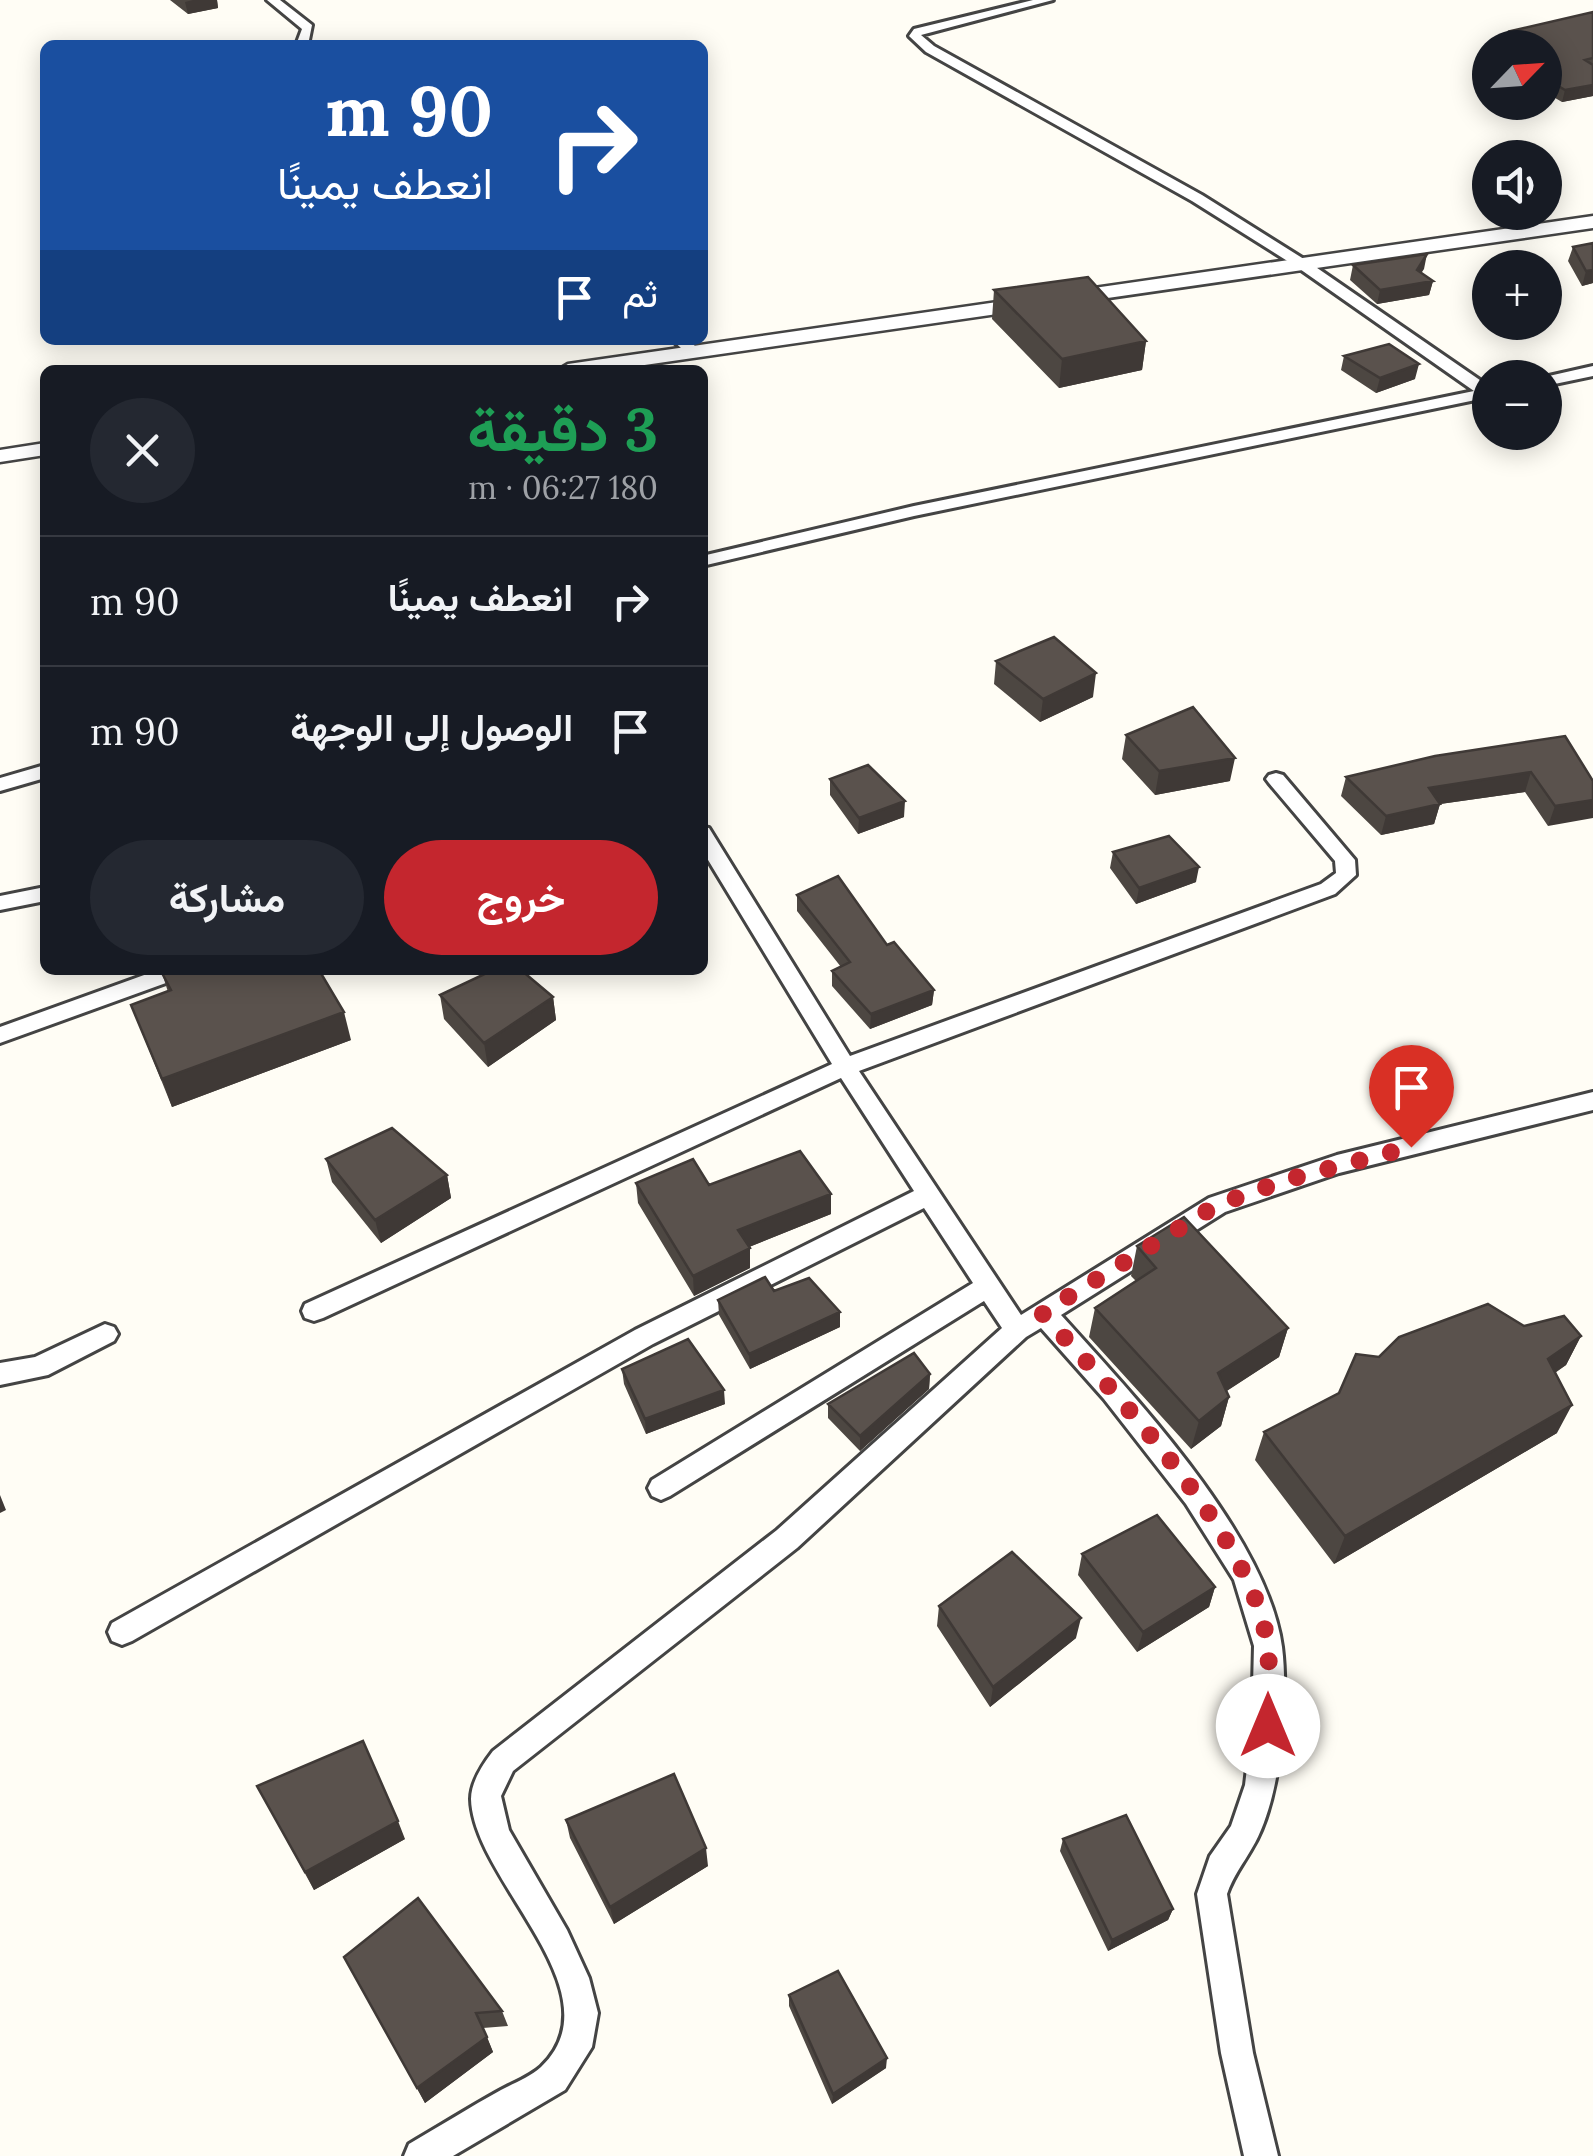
<!DOCTYPE html>
<html lang="ar">
<meta charset="utf-8">
<style>
:root{--surface:#171b24;--page:#242831;--text:#f1f3f6;--muted:#9ea1a6;--line:#363941;--accent:#c4262e}
body{margin:0;font-family:Lora,Vazirmatn,serif;background:var(--page);color:var(--text);direction:rtl;height:100vh;display:flex;flex-direction:column;font-size:38px;white-space:nowrap}
*{box-sizing:border-box;margin:0}
p{font-size:32px;color:var(--muted)}
.icon{flex:none;width:55px;height:55px;fill:none;stroke:currentColor;stroke-width:2;stroke-linecap:round;stroke-linejoin:round}
.map{position:relative;flex:1;overflow:hidden;direction:ltr}
.sheet{position:absolute;left:40px;top:365px;width:668px;height:610px;display:flex;flex-direction:column;background:var(--surface);border-radius:15px;box-shadow:0 5px 25px #0003;direction:rtl}
.sheet>*{flex:none}
.hud{position:absolute;left:40px;top:40px;width:668px;height:305px;border-radius:15px;box-shadow:0 5px 25px #0003;direction:rtl;background:#1a4fa0;color:#fff;overflow:hidden}
.needle{width:65px;rotate:65deg}
.tools{position:absolute;left:1472px;top:30px;display:grid;gap:20px}
.tools a{display:grid;place-items:center;width:90px;height:90px;border-radius:50%;background:var(--surface);box-shadow:0 5px 25px #0003;font-size:50px}
.pin{position:absolute;display:grid;place-items:center;width:85px;height:85px;color:#fff;margin:-102px -42px;border-radius:50% 50% 50% 0;rotate:-45deg;box-shadow:0 0 10px #0007}
.pin .icon{rotate:45deg}
.me{position:absolute;width:110px;margin:-55px;rotate:0deg;stroke-linejoin:round;filter:drop-shadow(0 0 8px #0008)}
.turn{display:flex;align-items:center;gap:35px;height:210px;padding:0 50px;font-size:45px}
.turn .icon{width:130px;height:130px;stroke-width:2.5}
.turn b{display:block;font-size:70px;line-height:85px}
.then{display:flex;align-items:center;height:95px;padding:0 50px;background:#0003;gap:20px;font-size:38px}
.round{display:grid;place-items:center;flex:none;width:105px;height:105px;border-radius:52px;background:var(--page)}
.overview{display:flex;align-items:center;justify-content:space-between;height:170px;padding:0 50px}
h1{font-size:60px;font-weight:700;line-height:75px;color:#1e9e55}
.button{display:flex;gap:20px;margin-top:auto;padding:20px 50px}
.button a{flex:1;height:115px;border-radius:60px;background:var(--accent);color:#fff;font-size:40px;font-weight:700;line-height:115px;text-align:center}
.button a+a{background:var(--page);color:var(--text)}
ul{padding:0;list-style:none}
li{display:flex;align-items:center;gap:30px;height:130px;padding:0 50px;border-top:2px solid var(--line)}
li div{flex:1}
li b{display:block;font-size:38px}
li em{font-style:normal}
.map>svg:first-child{display:block}
.lines{fill:none;stroke-linecap:round;stroke-linejoin:round}
.minor-casing{stroke:#444;stroke-width:6}
.tertiary-casing{stroke:#444;stroke-width:5}
.minor{fill:#fff;fill-rule:evenodd}
.tertiary{fill:#fff;fill-rule:evenodd}
.wall{fill:#4d4742}
.shaded-wall{fill:#3f3936}
.building{fill:#5a524d;stroke:#3f3936;stroke-width:2.5}
.route{stroke:#c4262e;stroke-width:18;stroke-dasharray:0 32.4}
</style>
<div class="map">
<svg width="1593" height="2156" viewBox="0 0 1593 2156">
<rect width="100%" height="100%" fill="#fffdf5"/>
<g class="lines">
<defs>
<path id="minor" d="M267,0H280L312,25L308,45H296L302,29Z
M1033,0H1053L921,35L934,46L1202,195L1307,261L1490,387V397L914,516L702,566V556L914,506L1474,391L1297,267L1192,201L926,52L909,36L914,29Z
M672,340H688L702,352L689,355Z
M1593,366V376L1545,386V378H1540Z
M45,765V778L0,791V778Z
M1276,773L1283,775L1355,860L1356,875L1335,894L859,1071L1021,1315L1209,1198L1337,1155L1593,1092V1110L1339,1173L1225,1212L1061,1315C1135,1397 1267,1536 1282,1647C1287,1686 1283,1744 1275,1783C1271,1803 1263,1830 1252,1848C1243,1864 1233,1876 1227,1894L1253,2053L1278,2156H1244L1221,2053L1197,1894L1210,1856L1231,1826L1245,1785L1252,1726L1254,1646L1234,1580L1186,1504L1104,1399L1041,1328L1026,1337L797,1548L513,1771L501,1796L509,1830L567,1930L589,1978L598,2013L592,2047L565,2090L453,2156H404L409,2144C440,2126 470,2107 501,2090C514,2083 530,2077 541,2067C620,1992 473,1881 471,1799C471,1782 483,1764 493,1751L777,1530L1002,1328L984,1301L670,1496L661,1500L652,1496L648,1488L652,1480L973,1283L924,1208L653,1344L132,1641L122,1645L112,1641L108,1632L112,1623L635,1330L914,1191L841,1078L323,1318L314,1321L305,1318L302,1311L305,1304L832,1064L702,850V827L709,828L850,1056L1321,884L1336,873L1335,861L1269,783L1266,779L1269,775Z
M45,887V901L0,910V896Z
M158,970H191L188,975L0,1043V1027Z
M105,1324L114,1327L118,1334L114,1341L48,1375L0,1385V1363L35,1357Z"/>
<path id="tertiary" d="M1593,216V228L610,370H558L568,364Z
M45,443V455L0,462V450Z"/>
</defs>
<!-- minor casing -->
<use href="#minor" class="minor-casing"/>
<!-- tertiary casing -->
<use href="#tertiary" class="tertiary-casing"/>
<!-- minor -->
<use href="#minor" class="minor"/>
<!-- tertiary -->
<use href="#tertiary" class="tertiary"/>
</g>
<!-- wall -->
<path class="wall" d="M170,0H217L218,8L188,14Z
M1593,12V96L1562,102L1545,92V48H1517L1508,42L1511,31Z
M1573,247L1593,283L1582,286L1568,261Z
M1427,254L1421,273L1433,281L1429,295L1377,304L1350,280L1353,265Z
M994,290L1146,341L1142,370L1059,388L992,319Z
M1344,356L1415,379L1376,393L1341,370Z
M996,661L1093,697L1040,722L994,684Z
M1126,735L1230,781L1155,795L1122,759Z
M1435,756L1593,781L1548,826L1525,792L1440,804L1434,824L1381,835L1341,796L1346,777Z
M830,779L904,817L858,834L830,795Z
M1113,852L1196,882L1136,904L1110,868Z
M797,895L887,945L934,990L932,1005L870,1029L832,986V971L841,967L797,911Z
M162,973L351,1040L172,1107L131,1005L168,992Z
M440,995L553,997L556,1020L488,1067L444,1019Z
M326,1159L447,1175L451,1198L381,1243L332,1182Z
M636,1183L831,1194V1214L749,1247L750,1268L694,1296L638,1203Z
M1137,1246L1288,1328L1279,1357L1226,1391L1229,1397L1221,1426L1191,1449L1089,1337L1095,1308L1136,1281L1131,1276Z
M774,1291L840,1327L750,1369L719,1315L718,1300Z
M1524,1326L1581,1336L1566,1365L1555,1373L1557,1433L1334,1564L1255,1460L1264,1432L1339,1393L1379,1357Z
M622,1369L725,1404L646,1434L624,1384Z
M930,1374L929,1389L860,1451L828,1418V1404Z
M1082,1554L1215,1587L1209,1607L1137,1652L1078,1575Z
M939,1606L1076,1638L990,1707L937,1626Z
M257,1786L405,1839L314,1890Z
M566,1820L708,1866L614,1924L570,1838Z
M1063,1839L1173,1909L1168,1920L1108,1951L1060,1851Z
M344,1957L502,2011L508,2026L483,2028L493,2052L425,2103Z
M789,1995L886,2068L832,2104L789,2006Z"/>
<!-- shaded-wall -->
<path class="shaded-wall" d="M193,0H217L218,8L188,14L185,2Z
M1593,85V96L1562,102L1565,90Z
M1427,254L1424,269L1414,284L1433,281L1429,295L1377,304L1380,290L1417,270Z
M1593,270V283L1582,286L1586,271Z
M1146,341L1142,370L1059,388L1062,359Z
M1419,364L1415,379L1376,393L1380,378Z
M1096,673L1093,697L1040,722L1043,699Z
M1235,758L1230,781L1155,795L1159,771Z
M1531,772L1525,792L1440,804L1434,824L1381,835L1386,816L1429,788Z
M1593,800V818L1548,826L1555,806Z
M905,801L904,817L858,834L859,818Z
M1199,867L1196,882L1136,904L1139,888Z
M934,990L932,1005L870,1029L871,1014Z
M553,997L556,1020L488,1067L484,1043Z
M344,1012L351,1040L172,1107L162,1079Z
M447,1175L451,1198L381,1243L375,1220Z
M831,1194V1214L739,1251L738,1230Z
M750,1248V1268L694,1296L693,1276Z
M840,1312V1327L750,1369L749,1354Z
M1288,1328L1279,1357L1210,1402L1218,1373Z
M1581,1336L1566,1365L1533,1387L1548,1359Z
M930,1374L929,1389L860,1451V1436Z
M724,1390L725,1404L646,1434L645,1419Z
M1229,1397L1221,1426L1191,1449L1199,1421Z
M1572,1405L1557,1433L1334,1564L1345,1536Z
M0,1495L6,1510L0,1513Z
M1215,1587L1209,1607L1137,1652L1143,1632Z
M1081,1618L1076,1638L990,1707L993,1687Z
M398,1821L405,1839L314,1890L305,1872Z
M706,1848L708,1866L614,1924L610,1907Z
M1173,1909L1168,1920L1108,1951L1112,1940Z
M487,2037L493,2052L425,2103L417,2088Z
M887,2058L886,2068L832,2104L833,2094Z"/>
<!-- building -->
<path class="building" d="M1593,12V58L1585,60L1593,65V85L1565,90L1545,78V53L1551,52L1511,31Z
M1593,243V270L1586,271L1573,247Z
M1427,254L1417,270L1433,281L1380,290L1353,265Z
M1088,277L1146,341L1062,359L994,290Z
M1389,344L1419,364L1380,378L1344,356Z
M1054,637L1096,673L1043,699L996,661Z
M1193,707L1235,758L1159,771L1126,735Z
M1565,736L1593,781V800L1555,806L1531,772L1429,788L1440,804L1386,816L1346,777L1435,756Z
M868,765L905,801L859,818L830,779Z
M1169,836L1199,867L1139,888L1113,852Z
M838,876L887,945L894,942L934,990L871,1014L832,971L850,962L797,895Z
M171,970H319L344,1012L162,1079L131,1005L171,990L162,973Z
M493,970H521L553,997L484,1043L440,995Z
M392,1128L447,1175L375,1220L326,1159Z
M800,1151L831,1194L738,1230L750,1248L693,1276L636,1183L693,1159L709,1185Z
M1184,1217L1288,1328L1218,1373L1229,1397L1199,1421L1095,1308L1156,1268L1137,1246Z
M765,1277L774,1291L809,1278L840,1312L749,1354L718,1300Z
M1488,1304L1524,1326L1564,1316L1581,1336L1548,1359L1572,1405L1345,1536L1264,1432L1339,1393L1356,1354L1379,1357L1399,1337Z
M688,1339L724,1390L645,1419L622,1369Z
M914,1353L930,1374L860,1436L828,1404Z
M1157,1515L1215,1587L1143,1632L1082,1554Z
M1012,1552L1081,1618L993,1687L939,1606Z
M363,1741L398,1821L305,1872L257,1786Z
M674,1774L706,1848L610,1907L566,1820Z
M1126,1815L1173,1909L1112,1940L1063,1839Z
M418,1898L502,2011L476,2013L487,2037L417,2088L344,1957Z
M838,1971L887,2058L833,2094L789,1995Z"/>
<g class="lines">
<!-- route -->
<path class="route" d="M1268,1726C1268,1701 1270,1674 1268,1649C1257,1541 1114,1392 1042,1313L1217,1205L1286,1180L1411,1147"/>
</g>
</svg>
<div class="tools">
<a><svg class="needle" viewBox="-14 -14 28 28"><path d="M0-13l5 13h-10z" fill="#e53935"/><path d="M0 13l5-13h-10z" fill="#9ea1a6"/></svg></a>
<a><svg class="icon" aria-label="sound" viewBox="0 0 24 24"><path d="M4 9h4l5-4v14l-5-4H4zM17 9q2 3 0 6"/></svg></a>
<a>+</a>
<a>−</a>
</div>
<div class="pin" style="left:1411px;top:1147px;background:#d93025"><svg class="icon" aria-label="arrive" viewBox="0 0 24 24"><path d="M6 21V4h12l-3 4 3 4H6"/></svg></div>
<svg class="me" style="left:1268px;top:1726px" viewBox="-20 -20 40 40"><circle r="19" fill="#fff"/><path d="M0-13L10 11 0 6-10 11z" fill="#c4262e"/></svg>
<div class="hud">
<div class="turn"><svg class="icon" aria-label="right" viewBox="0 0 24 24"><path d="M7 20v-9h11M14 6l5 5-5 5"/></svg><div><b>90 m</b>انعطف يمينًا</div></div>
<div class="then">ثم<svg class="icon" aria-label="arrive" viewBox="0 0 24 24"><path d="M6 21V4h12l-3 4 3 4H6"/></svg></div>
</div>
<section class="sheet">
<div class="overview"><div><h1>3 دقيقة</h1><p>180 m · 06:27</p></div><a class="round"><svg class="icon" aria-label="close" viewBox="0 0 24 24"><path d="M6 6l12 12M18 6L6 18"/></svg></a></div>
<ul>
<li><svg class="icon" aria-label="right" viewBox="0 0 24 24"><path d="M7 20v-9h11M14 6l5 5-5 5"/></svg><div><b>انعطف يمينًا</b></div><em>90 m</em></li>
<li><svg class="icon" aria-label="arrive" viewBox="0 0 24 24"><path d="M6 21V4h12l-3 4 3 4H6"/></svg><div><b>الوصول إلى الوجهة</b></div><em>90 m</em></li>
</ul>
<div class="button"><a>خروج</a><a>مشاركة</a></div>
</section>
</div>
